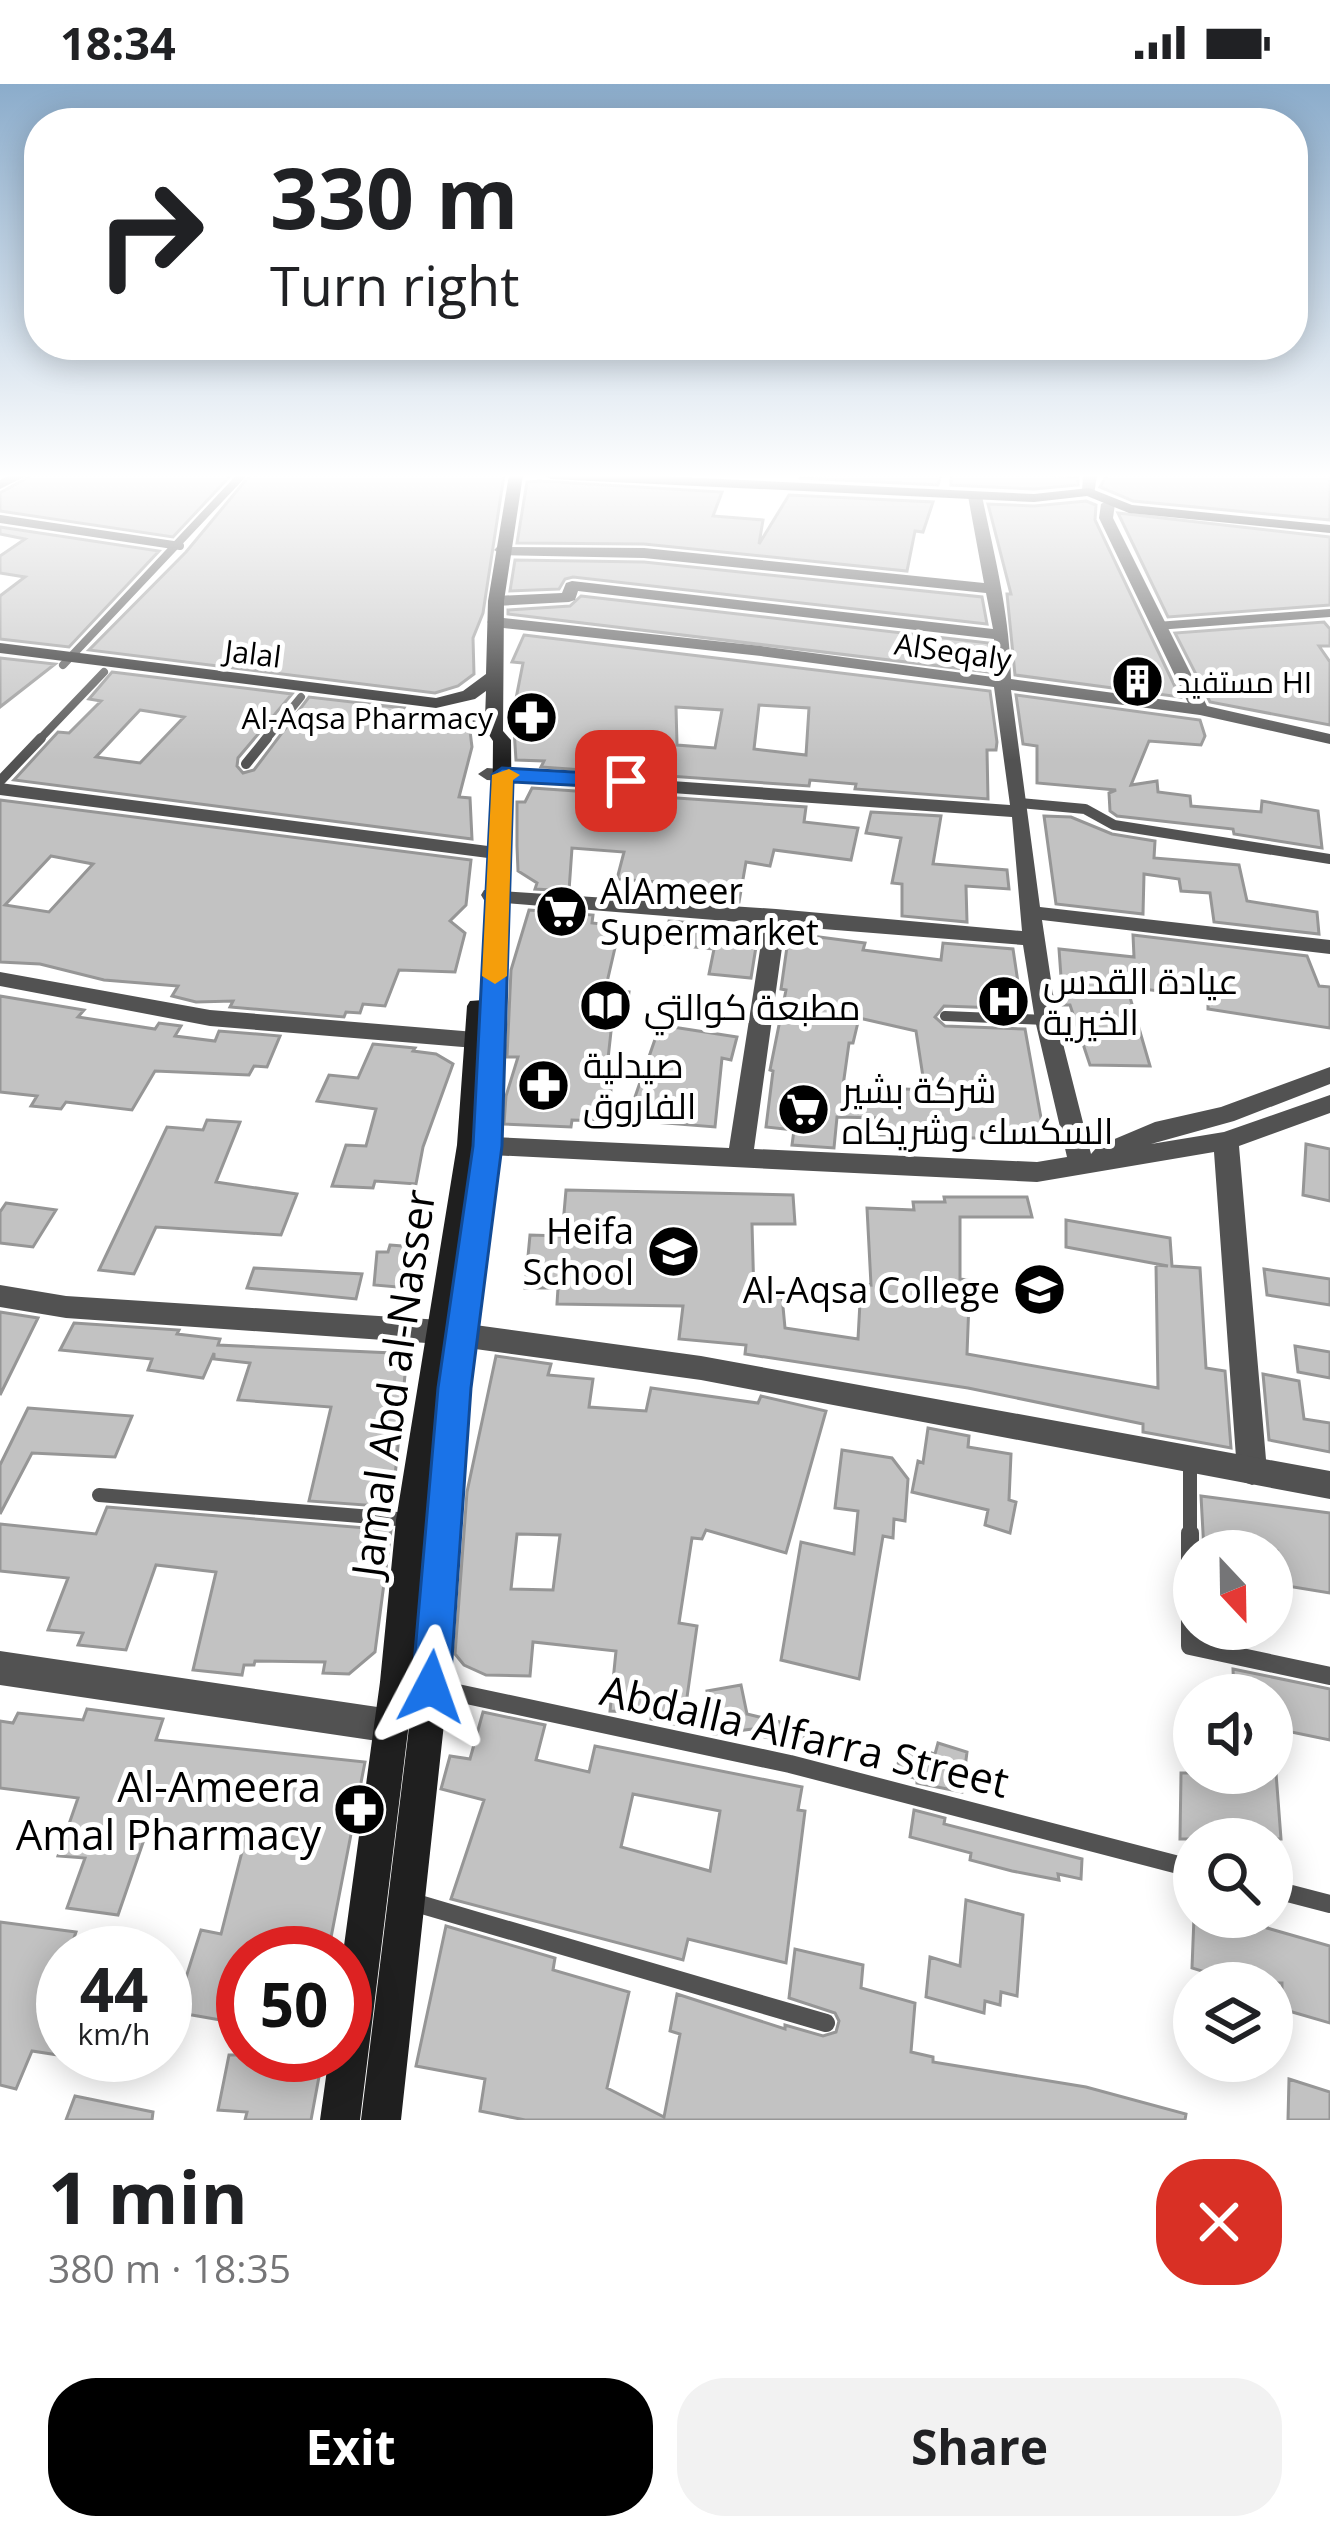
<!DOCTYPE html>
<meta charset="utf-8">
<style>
:root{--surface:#fff;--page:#f2f2f2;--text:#202124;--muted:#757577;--accent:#000}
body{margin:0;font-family:"Open Sans",Cairo,sans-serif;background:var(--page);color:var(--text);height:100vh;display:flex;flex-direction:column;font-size:45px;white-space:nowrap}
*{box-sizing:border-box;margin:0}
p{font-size:39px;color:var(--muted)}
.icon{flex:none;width:66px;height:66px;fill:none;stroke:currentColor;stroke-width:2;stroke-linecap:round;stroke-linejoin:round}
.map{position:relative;height:2036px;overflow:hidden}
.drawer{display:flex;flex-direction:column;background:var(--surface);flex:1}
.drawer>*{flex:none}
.banner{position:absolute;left:24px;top:24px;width:1284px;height:252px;border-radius:48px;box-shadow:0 6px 30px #0003;background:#fff;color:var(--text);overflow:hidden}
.needle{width:78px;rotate:158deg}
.buttons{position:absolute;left:1173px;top:1446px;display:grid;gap:24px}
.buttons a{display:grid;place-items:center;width:120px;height:120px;border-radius:50%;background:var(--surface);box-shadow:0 6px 30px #0003;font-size:60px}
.speed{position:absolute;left:36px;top:1842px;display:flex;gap:24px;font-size:60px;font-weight:700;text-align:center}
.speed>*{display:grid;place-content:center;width:156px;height:156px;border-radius:50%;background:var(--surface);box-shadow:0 6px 30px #0003;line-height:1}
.speed small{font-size:30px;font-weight:400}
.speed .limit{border:18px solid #d22;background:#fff;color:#111}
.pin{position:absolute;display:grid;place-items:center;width:102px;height:102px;color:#fff;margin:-51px;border-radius:24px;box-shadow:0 6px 18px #0006}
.me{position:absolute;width:132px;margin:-66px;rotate:4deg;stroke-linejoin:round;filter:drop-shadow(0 0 9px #0008)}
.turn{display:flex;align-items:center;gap:42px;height:252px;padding:0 48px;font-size:54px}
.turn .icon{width:156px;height:156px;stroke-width:2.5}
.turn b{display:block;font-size:84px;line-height:102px}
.round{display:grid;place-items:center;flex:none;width:126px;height:126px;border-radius:48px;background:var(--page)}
.summary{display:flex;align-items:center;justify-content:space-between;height:204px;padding:0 48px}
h1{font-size:72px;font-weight:700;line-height:90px}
.action{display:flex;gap:24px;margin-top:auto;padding:24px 48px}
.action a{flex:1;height:138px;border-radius:48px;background:var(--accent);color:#fff;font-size:48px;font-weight:700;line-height:138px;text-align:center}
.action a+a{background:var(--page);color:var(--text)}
.status{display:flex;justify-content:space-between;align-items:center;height:84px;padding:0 60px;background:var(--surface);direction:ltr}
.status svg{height:33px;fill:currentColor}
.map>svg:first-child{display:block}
.building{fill:#c2c2c2;stroke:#969696;stroke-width:3;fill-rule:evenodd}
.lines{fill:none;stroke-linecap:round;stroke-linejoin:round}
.service-far3{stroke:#525252;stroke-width:8}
.service-far2{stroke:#525252;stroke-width:10}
.service-far1{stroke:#525252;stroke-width:14}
.service{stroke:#525252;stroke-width:18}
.minor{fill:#525252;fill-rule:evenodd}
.tertiary{fill:#525252;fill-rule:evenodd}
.secondary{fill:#1f1f1f;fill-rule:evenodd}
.route{fill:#1a73e8;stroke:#114b97;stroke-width:3}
.slow{fill:#f59e0b}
.labels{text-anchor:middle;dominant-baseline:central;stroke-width:10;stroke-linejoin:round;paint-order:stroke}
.far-street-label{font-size:30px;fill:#000;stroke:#fff}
.far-poi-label{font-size:30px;fill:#000;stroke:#fff;text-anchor:start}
.poi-label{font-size:36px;fill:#000;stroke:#fff;text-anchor:start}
.near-street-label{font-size:42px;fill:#000;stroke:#fff}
.near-poi-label{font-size:42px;fill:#000;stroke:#fff;text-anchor:end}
</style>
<div class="status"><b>18:34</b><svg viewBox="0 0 49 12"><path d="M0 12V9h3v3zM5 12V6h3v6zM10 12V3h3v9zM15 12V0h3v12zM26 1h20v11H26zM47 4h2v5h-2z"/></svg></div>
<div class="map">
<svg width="1330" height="2036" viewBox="0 0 1330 2036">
<rect width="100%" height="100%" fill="#fff"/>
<!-- building -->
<path class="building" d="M32,391H231L173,453L0,427V409Z
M250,391H504L483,529L473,554L474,590L458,602L435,609L89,566L186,468Z
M802,391H941L938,401L800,394Z
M951,391H1044L1078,393V401L1034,405L951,401Z
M1107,391H1330V436L1133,417L1100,403Z
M540,397L722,408L713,432L763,436L759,460L789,411L933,418L923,448L915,447L907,487L644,460L517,459L527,398Z
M1086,417L1096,421L1095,436L1180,613L1015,591L1007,510H1011L988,420L1034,422Z
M1118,429L1330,453V521L1168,533Z
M0,443L159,467L69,563L0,555V512L25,493L0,489V472L25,455L0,450Z
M515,476L644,478L982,513L987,540L573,493L565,495L559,505L510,507Z
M581,512L989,559V588L508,530V526L570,522Z
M1324,538L1330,545V562H1319L1330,578V641L1210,618L1175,549Z
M524,551L990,607L997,658L996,666H987L988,715L855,705L856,700L810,696L809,702L541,683L544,677L516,676L514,645H510L523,579L512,578ZM759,621L809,624L806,671L754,665ZM676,623L722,626L715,664L677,661Z
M0,574L55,580L0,623Z
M112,588L292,610L238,674L237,682L243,689L254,686L309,613L404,624L399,632L410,639L470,647L472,663L459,713L470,714L472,755L14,696L58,648L69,649L101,617L89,615ZM140,626L184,633L140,679L96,673Z
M1016,611L1200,636L1205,652L1201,661L1149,657L1131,701L1157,697L1158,708L1190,712L1191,722L1261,728L1262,717L1318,727L1322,764L1234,750L1233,745L1117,732L1110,727L1109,709L1116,706L1037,699V662L1023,660Z
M532,704L806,723L804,738L858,744L851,776L774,766L770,782L746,778L739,818L675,814L676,808L655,807L656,798L617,795L624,768L572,764L569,807L535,805L537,799L518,787L517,762V718H525Z
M0,716L471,776L466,821L450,837L465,849L455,888L399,886L385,922L363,920L360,929L346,928L344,933L230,923L233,917L196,918L172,912L178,902L104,896L40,880L0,878ZM51,772L93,780L49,828L5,821Z
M871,728L941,732L933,780L1007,786L1009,805L966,802L967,838L902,832V800L892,799L901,754L866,749Z
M1044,732L1071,733L1112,750L1155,757L1154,774L1239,781L1247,817L1317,828L1319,850L1214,838L1210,809L1181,807L1179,795L1144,790L1143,830L1056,820Z
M529,826L593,831L592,839L620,842L605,907L629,908L626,930L613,929L608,975H615L607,1037L572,1036L571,1043L504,1040L506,1012L518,973H507L511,886Z
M669,837L759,844L751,894L709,890L714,865L664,860Z
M789,849L865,859L863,866L941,876L943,859L1013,865L1022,925L944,922L935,933L945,942L1025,945L1043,1045L997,1044L998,1054H964L963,1047L928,1048L929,1057L899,1055L880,1052L878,1034L837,1033L834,1064L792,1061L794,1046L766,1043L773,987L770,986L786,906L781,905ZM859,934L916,947L925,1006L843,1002L849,959H853Z
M1133,851L1307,872L1319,902L1330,903V944L1208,925V913L1127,903L1150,982L1090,981L1070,921H1063L1059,865L1134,873Z
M0,912L84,926L78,933L155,945L159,939L181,942L175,952L215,957L219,947L280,952L267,983L254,982L249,991L155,987L132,1026L66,1018L61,1025L31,1022L37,1012L0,1008Z
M660,941L737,953L731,976L722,974L715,1043L627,1036Z
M373,960L415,964L413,967L436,970L453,980L423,1063L416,1100L375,1097L373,1104L332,1102L346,1061L366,1062L376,1025L317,1017L329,991L358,994Z
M207,1036L240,1038L216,1098L297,1110L281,1151L156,1143L134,1190L99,1186L167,1043L203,1046Z
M1306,1060L1330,1065V1117L1303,1111Z
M566,1106L793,1111L795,1140H752L754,1213L782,1212L785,1244L858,1255L861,1200L871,1201L867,1124L914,1126L913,1118H945L944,1113H1027L1032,1133H960V1195L982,1198L981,1220L969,1218L967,1270L1158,1304L1156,1181L1168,1182L1066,1163V1136L1170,1154L1172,1182L1200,1184L1206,1284L1225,1287L1231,1364L1143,1348V1340L968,1304L745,1270L746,1261L679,1255L683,1222L557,1220L558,1204H525L530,1151L562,1152Z
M6,1119L56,1126L33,1163L0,1159V1128Z
M390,1161L430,1164L422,1194L409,1204L374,1201L377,1168H388Z
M254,1184L311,1187L362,1190L356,1215L247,1204Z
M1264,1185L1330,1195V1221L1267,1211Z
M0,1228L38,1234L0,1311Z
M74,1239L179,1246L177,1250L220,1255L218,1261L393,1269L405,1291L392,1423L309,1417L331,1323L238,1316L250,1279L214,1275V1269L203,1294L148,1286L152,1275L60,1266Z
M1295,1262L1330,1268V1294L1298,1288Z
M496,1272L551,1280L548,1291L593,1295L589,1323L646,1327L651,1304L758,1319L761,1312L826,1327L786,1469L706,1446L702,1455L692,1454L679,1539L697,1542L683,1642L651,1635L652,1629L610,1627L616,1567L533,1558L530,1592L486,1591L464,1581L455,1570L467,1408ZM517,1450L560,1451L553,1506L511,1505Z
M1263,1290L1299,1297L1304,1335L1330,1339V1368L1269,1356Z
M28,1324L132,1332L115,1373L32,1369L0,1430V1381Z
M928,1344L969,1352L968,1363L1011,1370L1009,1416L1016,1418L1010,1449L985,1441L988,1426L912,1408L918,1377L923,1379Z
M842,1366L892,1374L908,1395L905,1437L894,1435L893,1454L883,1452L859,1595L781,1576L801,1458L854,1470L858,1427L835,1424Z
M1201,1412L1330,1429V1509L1281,1501L1277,1467H1204Z
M107,1423L391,1446L375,1568L349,1590L323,1589L325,1578L255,1577L254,1581H244L242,1591L193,1586L216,1488L156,1481L126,1566L78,1561L83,1549L48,1546L68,1494L0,1487V1440L96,1450Z
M1233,1585L1330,1605V1656L1272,1644V1611H1234Z
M741,1601L747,1630L805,1644L802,1661L765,1653L767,1643L714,1650L707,1607Z
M87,1625L163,1635L156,1656L365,1678L328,1869H243V1940L175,1928L201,1846L221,1850L246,1752L148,1744L118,1831L67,1824L85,1774L58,1772L78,1714L0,1704V1637L13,1639L18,1629L83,1636Z
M483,1628L545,1641L536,1676L589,1688L595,1662L802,1703L798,1726L805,1727L786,1879L688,1855L683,1876L451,1815L484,1716L441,1705L450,1672L470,1675ZM633,1710L720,1727L710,1787L621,1763Z
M938,1659L967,1668L962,1708L917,1699V1695L897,1688L901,1660L935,1670Z
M1181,1689H1276L1281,1755H1180Z
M914,1726L945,1734L944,1740L1082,1775L1081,1795L1058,1790L1059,1796L1012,1787L970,1776L971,1769L910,1753Z
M966,1816L1023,1831L1017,1912L1001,1908L1000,1921L985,1917L984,1929L926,1913L930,1873L960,1882Z
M1194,1833H1267V1844L1330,1862V1939L1282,1925V1899H1240L1192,1884Z
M0,1838L76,1848L69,1869H63V1885L52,1915L63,1917V1956L58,1971L32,1967L16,2005L0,2001Z
M446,1842L555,1874L553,1886L629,1908L607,2004L664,2033L680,1950L670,1947L677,1910L785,1945V1941L823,1952L836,1948L839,1937L835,1929L789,1914L795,1865L863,1881L861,1904L915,1919L911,1968L933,1973V1978L1086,2003L1186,2030L1185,2036H525L480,2027L485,1995L416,1982Z
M229,1971H323L311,2036H245L247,2028L218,2026Z
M1289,1995L1330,2008V2036H1288Z
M75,2012L153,2028L152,2036H66Z"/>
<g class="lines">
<!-- service-far3 -->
<path class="service-far3" d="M0,435L180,462
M1157,542L1330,529
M63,581L242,391
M38,657L104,588
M265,657L301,613"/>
<!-- service-far2 -->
<path class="service-far2" d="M246,680L267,654
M0,697L41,654
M1020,719L1085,725L1114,741L1330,775
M945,932L1046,936"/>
<!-- service-far1 -->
<path class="service-far1" d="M1190,1377V1452
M99,1411L410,1436"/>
<!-- service -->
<path class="service" d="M1190,1449V1562L1330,1592
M434,1604L790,1680L1194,1785
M1272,1805L1330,1820
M409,1817L826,1939"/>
<!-- minor -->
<path class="minor" d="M10,391H28L0,405V396Z
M1083,391H1097L1094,411L1082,408Z
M975,408L982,412C995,474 1010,532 1011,595L1188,619L1099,434L1101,420L1108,416L1115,420L1113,434L1207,622L1330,650V660L1200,631L1011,606L1040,823L1330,856V870L1042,836L1057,936L1091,1070L1098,1062L1155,1038L1221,1023L1330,983V1000L1234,1037L1151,1060L1224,1048L1330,1011V1029L1239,1062L1267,1387L1263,1397L1252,1401L1241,1397L1237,1387L1214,1068L1037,1098L471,1070L462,1068L459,1061L462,1054L471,1052L729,1064L764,840L491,818L484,816L481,811L484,806L776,825L1022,847L1012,733L487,696L478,690L487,684L1010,721L994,603L761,572L495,543L487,538L495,533L761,562L993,593L994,555L578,507L575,516L569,518L496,522L488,517L496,512L562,509L566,499L572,497L993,545L986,509L644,474L502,471L494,466L497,463L644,464L984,499L968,412ZM785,842L1023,861L1035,936L1067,1073L1037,1078L754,1065Z
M0,699L488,762L498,768L488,774L0,711Z
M0,888L210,926L475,948L487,956L475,964L210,942L0,902Z
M0,1201L66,1212L441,1236L451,1240L455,1248L451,1256L441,1260L66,1234L0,1223Z
M0,1567L391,1625L403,1630L408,1642L403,1654L391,1659L0,1601Z"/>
<!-- tertiary -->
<path class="tertiary" d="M446,1237L701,1272L1330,1387V1415L701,1296L446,1261L436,1257L432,1249L436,1241Z"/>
<!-- secondary -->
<path class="secondary" d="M509,391H523L504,517L503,647L511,656L512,766L499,1062L468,1304L448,1603L401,2036H361L414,1603L431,1401L414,1598L360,2036H320L329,1971H345L343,1869L380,1598L396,1436L457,1061L467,922L470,917L483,916L492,766L493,657L485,645L412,635L403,630L412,625L485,634L486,607L475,615L436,624L0,569V559L436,614L463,607L486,590L488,517Z
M544,391H638L1034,410L1089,404L1132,421L1330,441V449L1129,429L1087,412L1034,418L551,395Z"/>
</g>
<!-- sky -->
<linearGradient id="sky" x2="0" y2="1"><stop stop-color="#8baccb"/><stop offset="0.58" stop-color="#fff"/><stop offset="1" stop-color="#fff" stop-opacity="0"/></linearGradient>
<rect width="1330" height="676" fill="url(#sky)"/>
<!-- route -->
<path class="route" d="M502,684L626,691L637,697L626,704L513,698L502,1062L471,1304L450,1603L444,1616L431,1622L417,1616L412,1603L438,1304L473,1062L492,691Z"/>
<!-- slow -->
<path class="slow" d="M509,685L520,691L513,696L507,892L495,900L482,892L492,691Z"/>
<!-- icons -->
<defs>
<symbol id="building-disc" viewBox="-11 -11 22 22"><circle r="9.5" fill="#000" stroke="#fff"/><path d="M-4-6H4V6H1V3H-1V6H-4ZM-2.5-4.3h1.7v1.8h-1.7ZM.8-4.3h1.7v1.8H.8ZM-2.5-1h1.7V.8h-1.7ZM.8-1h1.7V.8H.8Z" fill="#fff"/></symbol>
<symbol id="pharmacy-disc" viewBox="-11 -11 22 22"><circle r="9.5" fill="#000" stroke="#fff"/><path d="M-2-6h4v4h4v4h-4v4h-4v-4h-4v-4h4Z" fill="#fff"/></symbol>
<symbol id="supermarket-disc" viewBox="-11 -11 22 22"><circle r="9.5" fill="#000" stroke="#fff"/><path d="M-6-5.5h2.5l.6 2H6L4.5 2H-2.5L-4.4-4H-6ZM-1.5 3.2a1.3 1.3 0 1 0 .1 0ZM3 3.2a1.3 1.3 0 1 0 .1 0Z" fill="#fff"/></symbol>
<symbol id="hospital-disc" viewBox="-11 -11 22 22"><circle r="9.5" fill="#000" stroke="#fff"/><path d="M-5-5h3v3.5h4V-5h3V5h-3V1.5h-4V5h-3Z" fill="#fff"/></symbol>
<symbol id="library-disc" viewBox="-11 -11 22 22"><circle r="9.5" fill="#000" stroke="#fff"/><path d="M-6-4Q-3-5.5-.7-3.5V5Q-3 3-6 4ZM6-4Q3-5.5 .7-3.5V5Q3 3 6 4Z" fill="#fff"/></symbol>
<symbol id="school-disc" viewBox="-11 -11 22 22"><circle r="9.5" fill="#000" stroke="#fff"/><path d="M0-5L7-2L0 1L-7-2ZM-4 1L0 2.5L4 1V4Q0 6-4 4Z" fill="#fff"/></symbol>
<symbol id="university-disc" viewBox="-11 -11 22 22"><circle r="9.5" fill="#000" stroke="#fff"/><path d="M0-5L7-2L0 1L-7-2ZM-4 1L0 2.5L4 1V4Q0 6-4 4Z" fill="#fff"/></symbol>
</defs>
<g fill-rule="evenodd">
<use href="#building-disc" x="1108" y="568" width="59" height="59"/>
<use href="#pharmacy-disc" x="502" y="604" width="59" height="59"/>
<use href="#supermarket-disc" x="532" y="798" width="59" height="59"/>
<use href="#hospital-disc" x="974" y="888" width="59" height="59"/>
<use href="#library-disc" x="576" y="892" width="59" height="59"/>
<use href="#pharmacy-disc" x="514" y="972" width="59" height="59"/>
<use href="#supermarket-disc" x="774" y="996" width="59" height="59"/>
<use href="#school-disc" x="644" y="1138" width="59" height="59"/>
<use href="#university-disc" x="1010" y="1176" width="59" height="59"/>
<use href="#pharmacy-disc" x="330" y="1696" width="59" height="59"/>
</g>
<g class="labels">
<!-- far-street labels -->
<g class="far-street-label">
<text transform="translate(953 567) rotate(8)">AlSeqaly</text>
<text transform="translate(253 569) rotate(7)">Jalal</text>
</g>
<!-- far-poi labels -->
<g class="far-poi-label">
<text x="1176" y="597">مستفيد HI</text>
<text x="493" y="633" text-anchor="end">Al-Aqsa Pharmacy</text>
</g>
<!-- poi labels -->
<g class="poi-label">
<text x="600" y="806">AlAmeer<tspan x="600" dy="41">Supermarket</tspan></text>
<text x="1043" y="896">عيادة القدس<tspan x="1043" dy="41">الخيرية</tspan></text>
<text x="644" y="922">مطبعة كوالتي</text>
<text x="583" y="980">صيدلية<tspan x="583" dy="41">الفاروق</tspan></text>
<text x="842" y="1005">شركة بشير<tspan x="842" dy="41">السكسك وشريكاه</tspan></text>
<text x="634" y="1146" text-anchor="end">Heifa<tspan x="634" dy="41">School</tspan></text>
<text x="1000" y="1205" text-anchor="end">Al-Aqsa College</text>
</g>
<!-- near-street labels -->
<g class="near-street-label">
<text transform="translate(392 1299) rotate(-82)">Jamal Abd al-Nasser</text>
<text transform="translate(805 1651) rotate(13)">Abdalla Alfarra Street</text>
</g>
<!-- near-poi labels -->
<g class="near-poi-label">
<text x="321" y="1701">Al-Ameera<tspan x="321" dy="48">Amal Pharmacy</tspan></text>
</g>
</g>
</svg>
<div class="buttons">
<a><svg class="needle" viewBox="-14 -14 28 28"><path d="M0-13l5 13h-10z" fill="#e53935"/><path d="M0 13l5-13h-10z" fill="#757577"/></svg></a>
<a><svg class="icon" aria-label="sound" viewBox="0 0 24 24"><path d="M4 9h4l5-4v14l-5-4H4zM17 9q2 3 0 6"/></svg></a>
<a><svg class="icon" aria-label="search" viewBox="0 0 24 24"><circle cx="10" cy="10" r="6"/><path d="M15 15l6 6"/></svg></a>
<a><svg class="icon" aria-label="layers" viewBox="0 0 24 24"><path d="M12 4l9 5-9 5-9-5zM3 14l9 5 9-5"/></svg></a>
</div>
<div class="speed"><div>44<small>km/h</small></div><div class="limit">50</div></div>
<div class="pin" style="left:626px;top:697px;background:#d93025"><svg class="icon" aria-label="arrive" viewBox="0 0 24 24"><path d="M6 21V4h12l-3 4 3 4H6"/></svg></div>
<svg class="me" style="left:431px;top:1603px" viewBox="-20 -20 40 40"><path d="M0-17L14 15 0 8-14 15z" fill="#1a73e8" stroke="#fff" stroke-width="4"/></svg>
<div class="banner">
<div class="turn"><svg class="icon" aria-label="right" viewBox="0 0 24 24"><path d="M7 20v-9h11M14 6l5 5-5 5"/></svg><div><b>330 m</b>Turn right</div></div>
</div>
</div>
<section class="drawer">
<div class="summary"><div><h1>1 min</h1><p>380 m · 18:35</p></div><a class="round" style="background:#d93025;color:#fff"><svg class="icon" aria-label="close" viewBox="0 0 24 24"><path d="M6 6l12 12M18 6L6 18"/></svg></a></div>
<div class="action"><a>Exit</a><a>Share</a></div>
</section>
